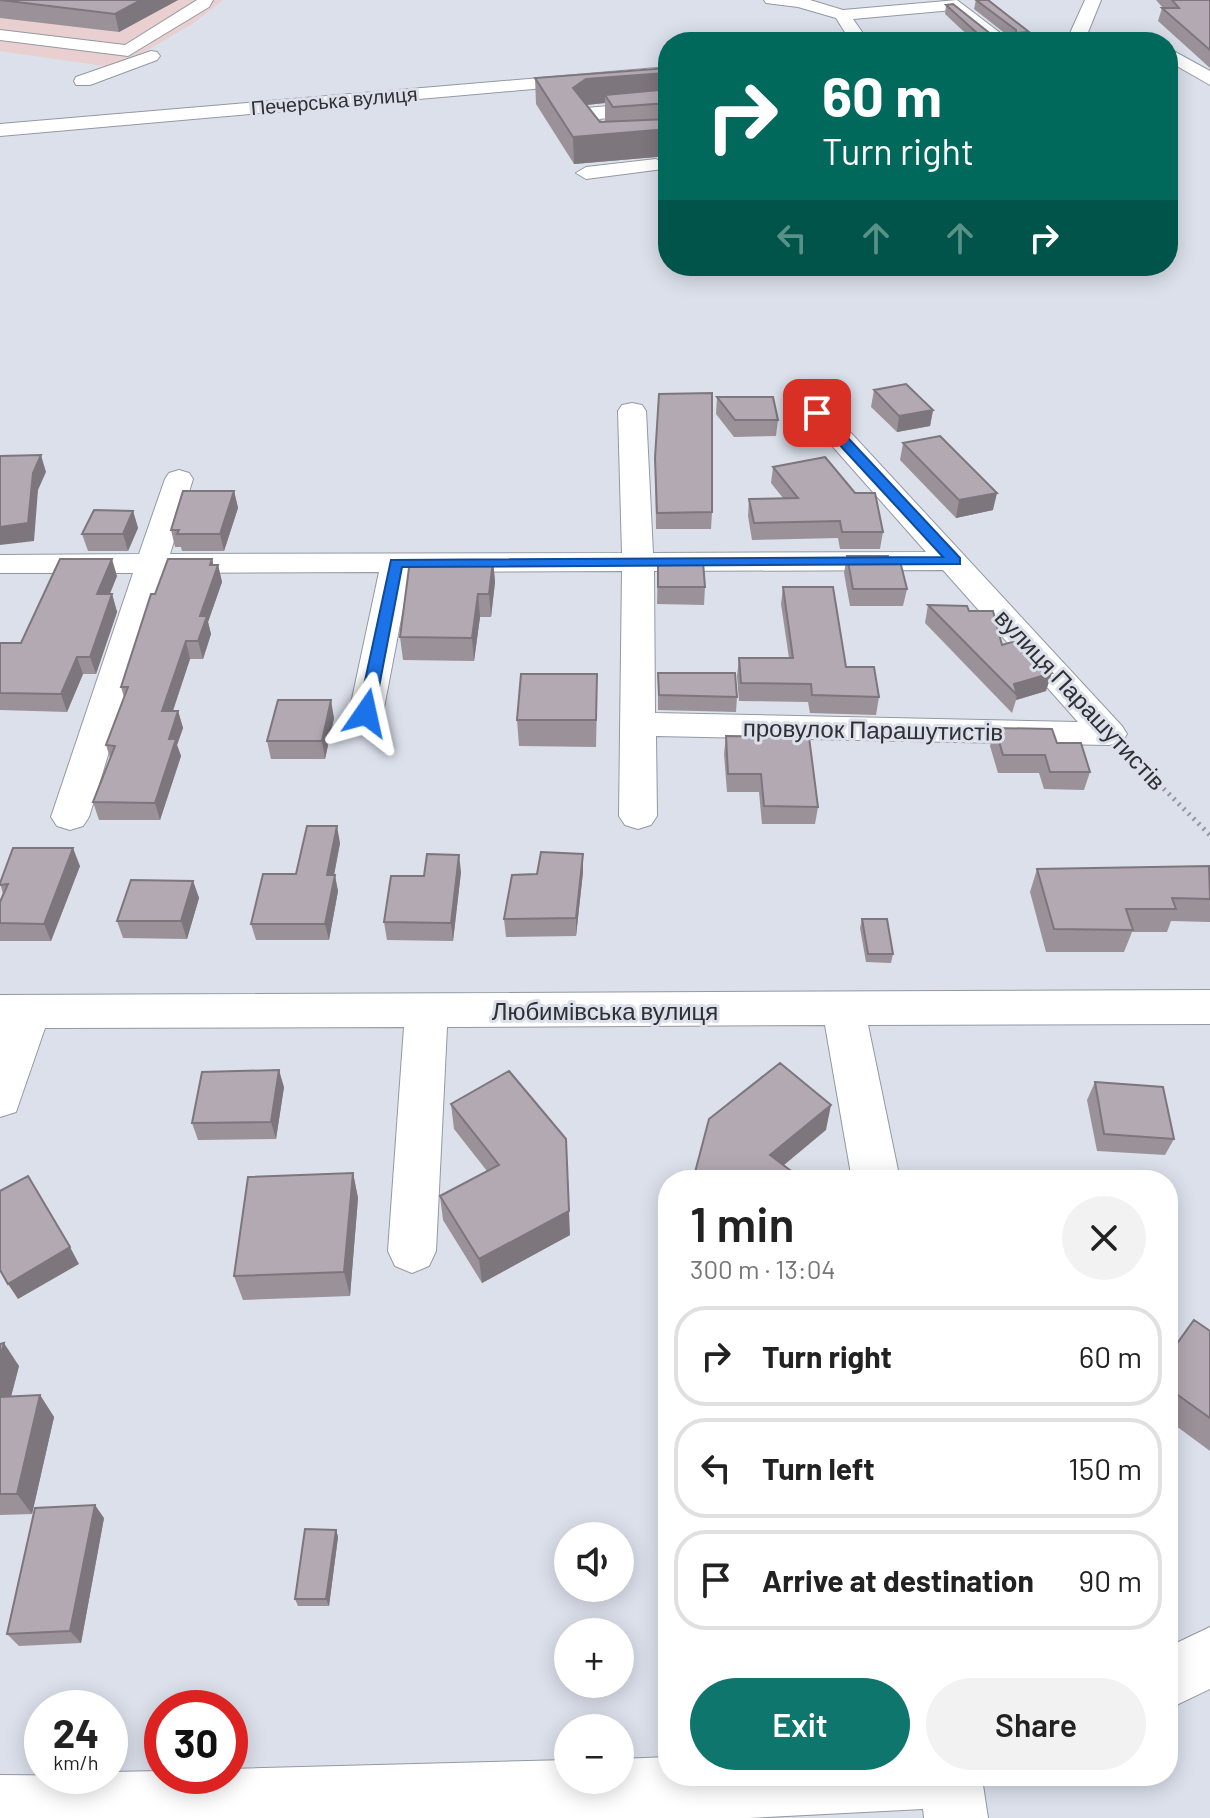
<!DOCTYPE html>
<meta charset="utf-8">
<style>
:root{--surface:#fff;--page:#f2f2f2;--text:#222;--muted:#767676;--line:#e0e0e0;--accent:#0f766e}
body{margin:0;font-family:Barlow,sans-serif;background:var(--page);color:var(--text);height:100vh;display:flex;flex-direction:column;font-size:30px;white-space:nowrap}
*{box-sizing:border-box;margin:0}
p{font-size:26px;color:var(--muted)}
.icon{flex:none;width:44px;height:44px;fill:none;stroke:currentColor;stroke-width:2;stroke-linecap:round;stroke-linejoin:round}
.map{position:relative;flex:1;overflow:hidden}
.details{position:absolute;left:658px;top:1170px;width:520px;height:616px;display:flex;flex-direction:column;background:var(--surface);border-radius:32px;box-shadow:0 4px 20px #0003}
.details>*{flex:none}
.banner{position:absolute;left:658px;top:32px;width:520px;height:244px;border-radius:32px;box-shadow:0 4px 20px #0003;background:#00695c;color:#fff;overflow:hidden}
.buttons{position:absolute;left:554px;top:1522px;display:grid;gap:16px}
.buttons a{display:grid;place-items:center;width:80px;height:80px;border-radius:50%;background:var(--surface);box-shadow:0 4px 20px #0003;font-size:40px}
.speed{position:absolute;left:24px;top:1690px;display:flex;gap:16px;font-size:40px;font-weight:700;text-align:center}
.speed>*{display:grid;place-content:center;width:104px;height:104px;border-radius:50%;background:var(--surface);box-shadow:0 4px 20px #0003;line-height:1}
.speed small{font-size:20px;font-weight:400}
.speed .limit{border:12px solid #d22;background:#fff;color:#111}
.pin{position:absolute;display:grid;place-items:center;width:68px;height:68px;color:#fff;margin:-34px;border-radius:16px;box-shadow:0 4px 12px #0006}
.me{position:absolute;width:88px;margin:-44px;rotate:11deg;stroke-linejoin:round;filter:drop-shadow(0 0 6px #0008)}
.turn{display:flex;align-items:center;gap:28px;height:168px;padding:0 32px;font-size:36px}
.turn .icon{width:104px;height:104px;stroke-width:2.5}
.turn b{display:block;font-size:56px;line-height:68px}
.lanes{display:flex;align-items:center;height:76px;padding:0 32px;background:#0003;justify-content:center;gap:40px;direction:ltr}
.lanes .off{opacity:.35}
.round{display:grid;place-items:center;flex:none;width:84px;height:84px;border-radius:42px;background:var(--page)}
.summary{display:flex;align-items:center;justify-content:space-between;height:136px;padding:0 32px}
h1{font-size:48px;font-weight:600;line-height:60px}
.action{display:flex;gap:16px;margin-top:auto;padding:16px 32px}
.action a{flex:1;height:92px;border-radius:48px;background:var(--accent);color:#fff;font-size:32px;font-weight:600;line-height:92px;text-align:center}
.action a+a{background:var(--page);color:var(--text)}
ul{padding:0;list-style:none}
li{display:flex;align-items:center;gap:24px;height:100px;margin:0 16px 12px;padding:0 16px;border:4px solid var(--line);border-radius:32px}
li div{flex:1}
li b{display:block;font-size:30px}
li em{font-style:normal}
.map>svg:first-child{display:block}
.industrial{fill:#e9cfd0}
.lines{fill:none;stroke-linecap:round;stroke-linejoin:round}
.minor-casing{stroke:#9399a3;stroke-width:2}
.path{stroke:#93979f;stroke-width:5;stroke-dasharray:2 5;stroke-linecap:butt}
.minor{fill:#fff;fill-rule:evenodd}
.wall{fill:#9a9199;fill-rule:evenodd}
.shaded-wall{fill:#7d767d}
.building{fill:#b3a9b2;stroke:#7d767d;stroke-width:2}
.route{fill:#1a73e8;stroke:#114b97;stroke-width:2}
.labels{text-anchor:middle;dominant-baseline:central;stroke-width:6;stroke-linejoin:round;paint-order:stroke}
.far-street-label{font-size:20px;fill:#2e3034;stroke:#dbe0eb}
.street-label{font-size:24px;fill:#2e3034;stroke:#dbe0eb}
</style>
<div class="map">
<svg width="1210" height="1818" viewBox="0 0 1210 1818">
<rect width="100%" height="100%" fill="#dbe0eb"/>
<!-- industrial -->
<path class="industrial" d="M0,0H223L192,24L117,68L0,51Z"/>
<g class="lines">
<defs>
<path id="minor" d="M197,0H213L209,7L128,56L0,40V30L125,45Z
M764,0H810L843,10L957,0L1012,42H992L953,10L853,19L869,42H851L836,18L798,7L766,3Z
M1085,0H1101L1084,42H1066Z
M1168,48L1210,71V85L1168,61Z
M151,51L157,52L160,56L157,60L90,85H76L74,81L76,77Z
M668,67V77L0,136V124Z
M664,101L668,102V118L659,113L599,119L612,136L668,131V143L600,146L576,114L586,108Z
M656,159L666,165L663,169L586,179L576,173L586,167Z
M632,403L642,405L646,411L653,553L926,552L803,413L807,407H827L1122,726L1127,734L1122,742L1109,745L656,736L657,816L651,825L638,829L625,825L619,816L622,571L410,572L383,713L378,721L366,724L354,721L349,713L379,572L164,573L89,817L83,826L70,830L57,826L51,817L133,573H0V555L139,554L165,479L169,473L179,470L189,473L193,479L170,554L622,553L618,411L622,405ZM943,570L1078,722L655,713L654,571Z
M1210,990V1024L868,1025L900,1180H852L825,1025L447,1027L436,1251L429,1266L412,1273L395,1266L388,1251L404,1027L45,1028L16,1112L0,1117V995Z
M1210,1627V1689L1168,1709V1647Z
M668,1757V1776H986L983,1785L988,1818H924L923,1809L748,1818H0V1775L110,1776V1772L162,1771V1776H230V1769L568,1760V1780H620V1759Z"/>
</defs>
<!-- minor casing -->
<use href="#minor" class="minor-casing"/>
<!-- path -->
<path class="path" d="M1129,754L1210,835"/>
<!-- minor -->
<use href="#minor" class="minor"/>
</g>
<!-- wall -->
<path class="wall" d="M0,0H178L119,32L0,18Z
M976,0L1029,32L1027,42H975L945,14L946,5L992,35H1007L974,9Z
M1156,0H1210V68L1158,21L1162,8H1163Z
M668,68V156L574,164L536,104L535,78ZM605,103V122H600L586,105Z
M874,390L933,410L930,426L897,432L871,407Z
M717,397L778,420L776,436L734,437L716,414Z
M903,443L993,510L956,518L900,460Z
M655,458L712,512L711,529H656Z
M773,467L883,532L880,549H840L838,538L752,540L748,516L749,499L783,498L771,483Z
M234,491L238,508L224,551H182L181,547H175L171,530Z
M133,511L138,528L128,551H88L82,534Z
M847,556L889,561L907,589L903,606H850L844,573Z
M212,559L213,565H218L222,582L208,622L211,634L203,659H190L173,711H178L183,728L177,745L181,756L160,820H99L93,802L110,758L106,745L124,697L121,687L155,594Z
M493,560L495,582L491,617H480L474,661L403,660L400,637Z
M658,562L705,587L704,605L657,604Z
M117,576L110,594H112L117,612L96,674H83L67,712L0,710V643H21Z
M783,587L846,667L879,697L876,715L810,713L808,702L739,701L737,676L739,658H789L781,604Z
M928,605L969,611L1046,691L1016,700L1012,713L925,623Z
M658,673L737,697L736,712L658,710Z
M597,701L596,747L519,746L517,720Z
M334,718L325,759H271L267,741Z
M995,728L1057,743L1090,772L1084,790L1044,789L1039,773H998L990,746Z
M726,736L818,807L815,824H762L759,792H727L724,754Z
M340,843L334,875L338,891L329,940H256L251,924L296,874Z
M80,866L51,941H0V902L3,894L0,883Z
M1210,867V922L1171,921L1167,932H1132L1124,952H1046L1030,892L1037,869Z
M461,872L453,941L387,940L384,922Z
M583,872L576,936L506,937L504,919Z
M193,881L199,898L187,939L123,938L117,921Z
M862,919L893,954L891,963L866,962L860,928Z
M1095,1082L1174,1139L1165,1155L1097,1151L1087,1100Z
M284,1087L276,1139L198,1140L192,1123Z
M451,1104L570,1235L482,1283L443,1220L440,1196L487,1171L454,1129Z
M353,1173L358,1198L350,1296L243,1300L234,1276Z
M1210,1331V1451L1168,1420V1356Z
M0,1344L19,1366L11,1397L40,1395L54,1417L32,1514L0,1515Z
M104,1518L81,1643L19,1646L7,1634Z
M336,1530L338,1537L329,1606H298L295,1599Z"/>
<!-- shaded-wall -->
<path class="shaded-wall" d="M141,0H178L119,32L115,14Z
M665,73V98L605,95V103L586,105L573,88L586,79Z
M668,129V156L574,164L573,137Z
M933,410L930,426L897,432L899,416Z
M41,455L46,472L38,490L34,541L0,545V527Z
M234,491L238,508L224,551L220,534Z
M997,493L993,510L956,518L959,500Z
M133,511L138,528L128,551L123,534Z
M112,559L117,576L102,612L97,594Z
M212,559L215,573L218,565L222,582L208,622L211,634L203,659L198,641L200,616Z
M493,560L495,582L491,617L489,594Z
M112,594L117,612L96,674L90,657Z
M478,594L480,617L474,661L472,638Z
M186,641L190,659L167,728L162,711Z
M77,657L83,674L67,712L61,694Z
M1052,673L1046,691L1016,700L1017,695L1014,684Z
M331,700L334,718L325,759L322,741Z
M178,711L183,728L177,745L181,756L160,820L155,803L169,739Z
M337,826L340,843L331,891L327,875Z
M73,848L80,866L51,941L44,924Z
M583,854V872L576,936V918Z
M459,855L461,872L453,941L451,923Z
M335,875L338,891L329,940L325,924Z
M193,881L199,898L187,939L181,921Z
M279,1070L284,1087L276,1139L271,1122Z
M831,1105L826,1130L766,1180L770,1155Z
M353,1173L358,1198L350,1296L344,1272Z
M569,1211L570,1235L482,1283L479,1259Z
M70,1247L79,1264L18,1299L8,1284Z
M4,1343L19,1366L5,1419L0,1412V1358Z
M40,1395L54,1417L32,1514L17,1494Z
M95,1505L104,1518L81,1643L70,1631Z
M336,1530L338,1537L329,1606L326,1599Z"/>
<!-- building -->
<path class="building" d="M0,0H141L115,14Z
M976,0H988L1029,32L1017,33L1027,42H987L946,5L953,4L992,35H1016V30Z
M1172,0H1210V50L1162,8H1179Z
M668,68V74L665,73L586,79L573,88L600,122L668,119V129L573,137L535,78Z
M659,90L668,94V103L613,107L605,95Z
M906,384L933,410L899,416L874,390Z
M712,393V512L657,513L655,458L659,394Z
M717,397H773L778,420H735Z
M940,436L997,493L959,500L903,443Z
M41,455L33,473L28,523L0,527V456Z
M825,457L855,493H875L883,532H842L840,521L754,523L749,499L798,498L773,467Z
M183,491H234L220,534H177L179,530H171Z
M94,510L133,511L123,534H82Z
M847,556H888L889,561H900L907,589H853Z
M60,559H112L97,594H112L90,657H77L61,694L0,693V643H21Z
M168,559H212L210,565H218L200,616H207L198,641H186L162,711H178L169,739H176L155,803L93,802L115,746L106,745L128,687H121L151,594H155Z
M410,560H493L489,594H478L472,638L400,637Z
M658,562H703L705,587H658Z
M783,587H833L846,667H874L879,697L812,695L811,684L741,683L739,658H793Z
M928,605L967,606L969,611H993L1002,645L1019,640L1052,673L1014,684L1017,695Z
M658,673H735L737,697L659,695Z
M521,674H597L596,720H517Z
M278,700H331L322,741H267Z
M995,728L1052,729L1057,743H1081L1090,772H1050L1045,755H1003Z
M726,736L809,737L818,807L764,806L761,774H728Z
M307,826H337L327,875H335L325,924H251L263,874H296Z
M13,848H73L44,924L0,923V902L8,884L0,885V883Z
M541,852L583,854L576,918L504,919L512,875L537,874Z
M427,854L459,855L451,923L384,922L391,876H424Z
M1209,866L1210,899L1172,898L1176,909H1126L1133,930L1054,929L1037,869Z
M131,880L193,881L181,921H117Z
M862,919H887L893,954H868Z
M780,1063L831,1105L770,1155L803,1180H693L709,1119Z
M279,1070L271,1122L192,1123L202,1072Z
M509,1071L566,1139L569,1211L479,1259L440,1196L499,1165L451,1104Z
M1095,1082L1163,1087L1174,1139L1104,1134Z
M353,1173L344,1272L234,1276L248,1177Z
M28,1176L70,1247L8,1284L0,1270V1191Z
M1194,1320L1210,1331V1418L1168,1388V1356Z
M4,1343L0,1358V1344Z
M40,1395L17,1494H0V1397Z
M95,1505L70,1631L7,1634L35,1508Z
M305,1529L336,1530L326,1599H295Z"/>
<!-- route -->
<path class="route" d="M813,410H822L960,558V564L402,567L374,713L372,716H360L358,713L391,560L943,557L813,416Z"/>
<g class="labels">
<!-- far-street labels -->
<g class="far-street-label">
<text transform="translate(334 100) rotate(-5)">Печерська вулиця</text>
</g>
<!-- street labels -->
<g class="street-label">
<text transform="translate(1081 699) rotate(47)">вулиця Парашутистів</text>
<text transform="translate(873 729) rotate(1)">провулок Парашутистів</text>
<text x="605" y="1010">Любимівська вулиця</text>
</g>
</g>
</svg>
<div class="buttons">
<a><svg class="icon" aria-label="sound" viewBox="0 0 24 24"><path d="M4 9h4l5-4v14l-5-4H4zM17 9q2 3 0 6"/></svg></a>
<a>+</a>
<a>−</a>
</div>
<div class="speed"><div>24<small>km/h</small></div><div class="limit">30</div></div>
<div class="pin" style="left:817px;top:413px;background:#d93025"><svg class="icon" aria-label="arrive" viewBox="0 0 24 24"><path d="M6 21V4h12l-3 4 3 4H6"/></svg></div>
<svg class="me" style="left:366px;top:713px" viewBox="-20 -20 40 40"><path d="M0-17L14 15 0 8-14 15z" fill="#1a73e8" stroke="#fff" stroke-width="4"/></svg>
<div class="banner">
<div class="turn"><svg class="icon" aria-label="right" viewBox="0 0 24 24"><path d="M7 20v-9h11M14 6l5 5-5 5"/></svg><div><b>60 m</b>Turn right</div></div>
<div class="lanes"><svg class="icon off" aria-label="left" viewBox="0 0 24 24"><path d="M17 20v-9H6M10 6l-5 5 5 5"/></svg><svg class="icon off" aria-label="ahead" viewBox="0 0 24 24"><path d="M12 20V5M6 11l6-6 6 6"/></svg><svg class="icon off" aria-label="ahead" viewBox="0 0 24 24"><path d="M12 20V5M6 11l6-6 6 6"/></svg><svg class="icon" aria-label="right" viewBox="0 0 24 24"><path d="M7 20v-9h11M14 6l5 5-5 5"/></svg></div>
</div>
<section class="details">
<div class="summary"><div><h1>1 min</h1><p>300 m · 13:04</p></div><a class="round"><svg class="icon" aria-label="close" viewBox="0 0 24 24"><path d="M6 6l12 12M18 6L6 18"/></svg></a></div>
<ul>
<li><svg class="icon" aria-label="right" viewBox="0 0 24 24"><path d="M7 20v-9h11M14 6l5 5-5 5"/></svg><div><b>Turn right</b></div><em>60 m</em></li>
<li><svg class="icon" aria-label="left" viewBox="0 0 24 24"><path d="M17 20v-9H6M10 6l-5 5 5 5"/></svg><div><b>Turn left</b></div><em>150 m</em></li>
<li><svg class="icon" aria-label="arrive" viewBox="0 0 24 24"><path d="M6 21V4h12l-3 4 3 4H6"/></svg><div><b>Arrive at destination</b></div><em>90 m</em></li>
</ul>
<div class="action"><a>Exit</a><a>Share</a></div>
</section>
</div>
